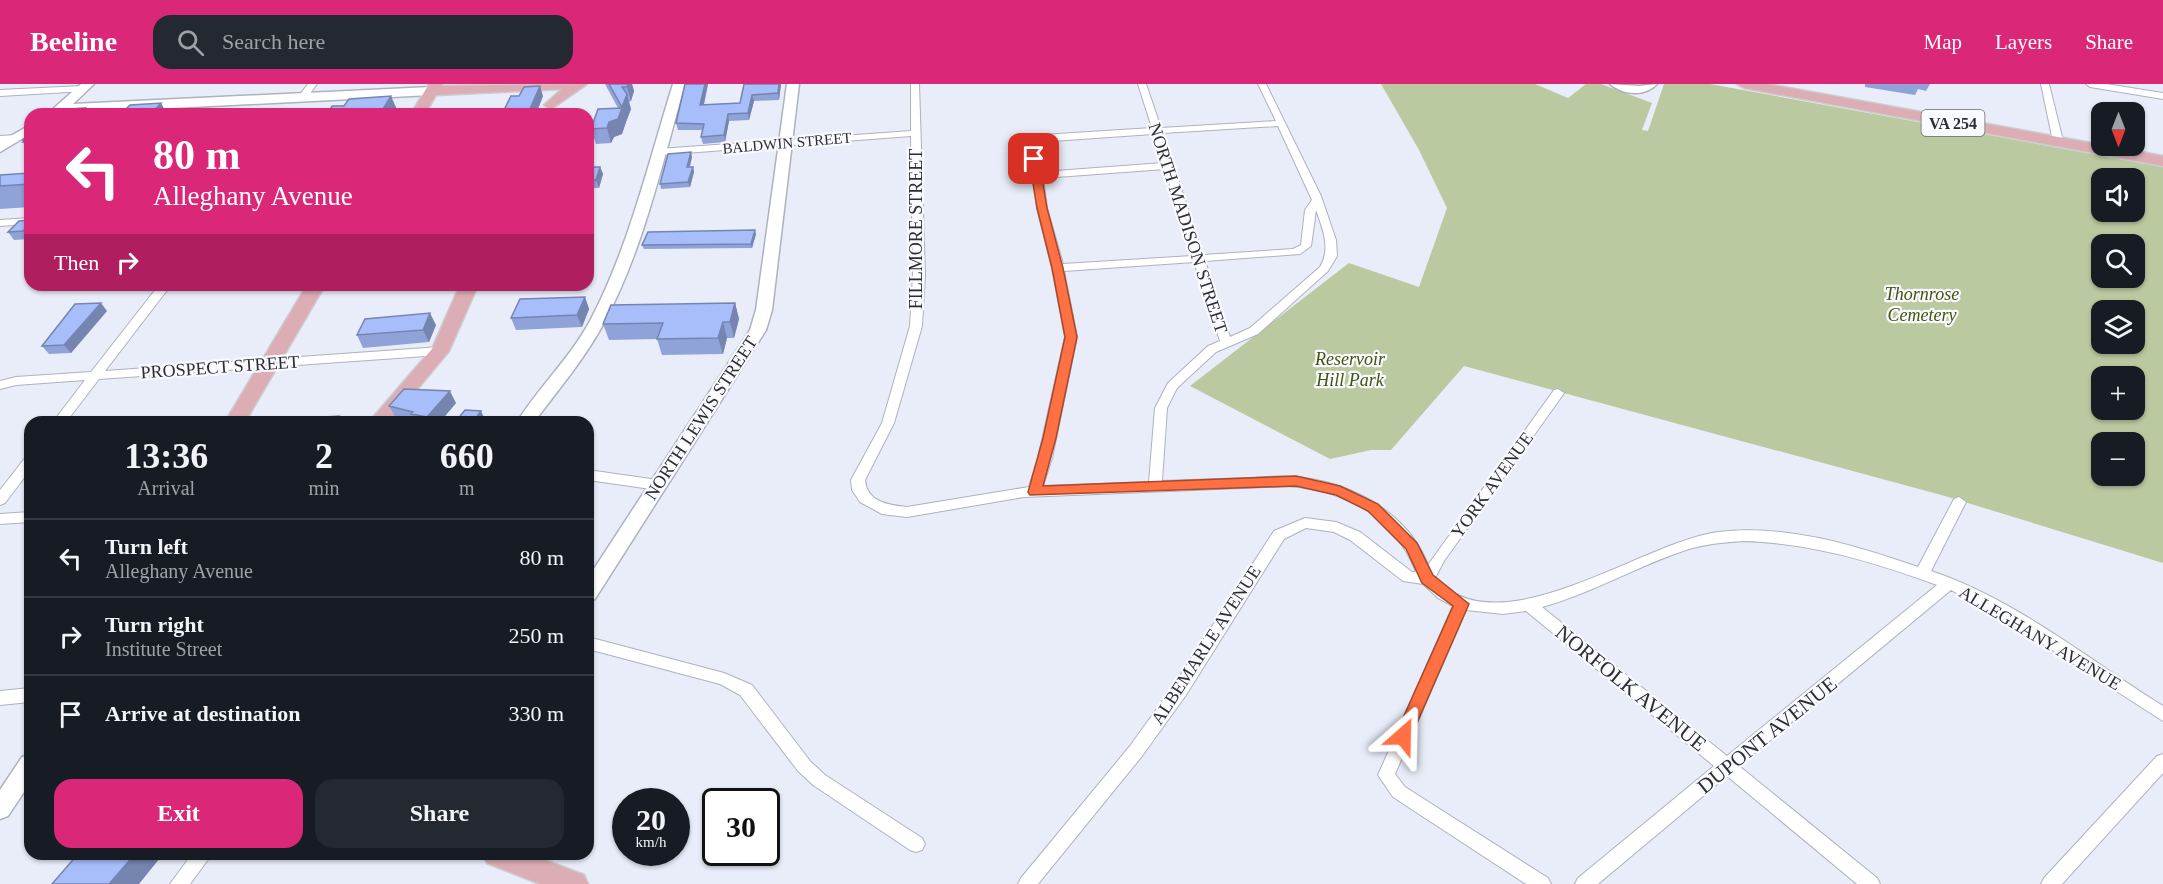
<!DOCTYPE html>
<meta charset="utf-8">
<style>
:root{--surface:#171b24;--page:#242831;--text:#f1f3f6;--muted:#9ea1a6;--line:#363941;--accent:#db2777}
body{margin:0;font-family:"Times New Roman",serif;background:var(--page);color:var(--text);height:100vh;display:flex;flex-direction:column;font-size:22px;white-space:nowrap}
*{box-sizing:border-box;margin:0}
p{font-size:20px;color:var(--muted)}
.icon{flex:none;width:33px;height:33px;fill:none;stroke:currentColor;stroke-width:2;stroke-linecap:round;stroke-linejoin:round}
.map{position:relative;flex:1;overflow:hidden}
.sheet{position:absolute;left:24px;top:332px;width:570px;height:444px;display:flex;flex-direction:column;background:var(--surface);border-radius:18px;box-shadow:0 2px 4px #0004}
.sheet>*{flex:none}
.hud{position:absolute;left:24px;top:24px;width:570px;height:183px;border-radius:18px;box-shadow:0 2px 4px #0004;background:#db2777;color:#fff;overflow:hidden}
.needle{width:39px;rotate:180deg}
.controls{position:absolute;left:2091px;top:18px;display:grid;gap:12px}
.controls a{display:grid;place-items:center;width:54px;height:54px;border-radius:12px;background:var(--surface);box-shadow:0 2px 4px #0004;font-size:30px}
.speed{position:absolute;left:612px;top:704px;display:flex;gap:12px;font-size:30px;font-weight:700;text-align:center}
.speed>*{display:grid;place-content:center;width:78px;height:78px;border-radius:50%;background:var(--surface);box-shadow:0 2px 4px #0004;line-height:1}
.speed small{font-size:15px;font-weight:400}
.speed .limit{border:3px solid #111;border-radius:9px;background:#fff;color:#111}
.pin{position:absolute;display:grid;place-items:center;width:51px;height:51px;color:#fff;margin:-26px;border-radius:12px;box-shadow:0 3px 9px #0006}
.me{position:absolute;width:66px;margin:-33px;rotate:25deg;stroke-linejoin:round;filter:drop-shadow(0 0 4px #0008)}
.turn{display:flex;align-items:center;gap:21px;height:126px;padding:0 30px;font-size:27px}
.turn .icon{width:78px;height:78px;stroke-width:2.5}
.turn b{display:block;font-size:42px;line-height:51px}
.then{display:flex;align-items:center;height:57px;padding:0 30px;background:#0003;gap:12px;font-size:22px}
.eta{display:flex;justify-content:space-evenly;align-items:center;height:102px;text-align:center}
.eta b{font-size:36px;font-weight:700;line-height:42px}
.cta{display:flex;gap:12px;margin-top:auto;padding:12px 30px}
.cta a{flex:1;height:69px;border-radius:18px;background:var(--accent);color:#fff;font-size:24px;font-weight:700;line-height:69px;text-align:center}
.cta a+a{background:var(--page);color:var(--text)}
ul{padding:0;list-style:none}
li{display:flex;align-items:center;gap:18px;height:78px;padding:0 30px;border-top:2px solid var(--line)}
li div{flex:1}
li b{display:block;font-size:22px}
li em{font-style:normal}
header{display:flex;align-items:center;gap:36px;box-sizing:border-box;height:84px;padding:0 30px;background:var(--accent);color:#fff}
header strong{font-size:28px}
nav{display:flex;gap:33px;margin-inline-start:auto;font-size:21px}
.search{width:420px;height:54px;background:var(--page);display:flex;align-items:center;gap:15px;box-sizing:border-box;padding:0 21px;border-radius:18px;color:var(--muted);font-size:22px}
.map>svg:first-child{display:block}
.green{fill:#bbc9a0;fill-rule:evenodd}
.lines{fill:none;stroke-linecap:round;stroke-linejoin:round}
.street-casing{stroke:#adb2bd;stroke-width:2}
.secondary-casing{stroke:#adb2bd;stroke-width:3}
.primary-casing{stroke:#cccdce;stroke-width:3}
.street{fill:#fff;fill-rule:evenodd}
.secondary{fill:#fff;fill-rule:evenodd}
.primary{fill:#dcadb5;fill-rule:evenodd}
.wall{fill:#90a3d8}
.shaded-wall{fill:#7585b0}
.building{fill:#a7befb;stroke:#7585b0;stroke-width:1.5}
.route{fill:#ff7043;stroke:#a6492c;stroke-width:1.5}
.labels{text-anchor:middle;dominant-baseline:central;stroke-width:4.5;stroke-linejoin:round;paint-order:stroke}
.far-street-label{font-size:15px;fill:#2b2d31;stroke:#f9faff}
.shield{fill:#f9faff;stroke:#696a6f;stroke-width:1.5}
.shield-label{font-size:16px;font-weight:bold;fill:#2b2d31}
.street-label{font-size:18px;fill:#2b2d31;stroke:#f9faff}
.park-label{font-size:18px;font-style:italic;fill:#42540c;stroke:#f9faff}
.near-street-label{font-size:21px;fill:#2b2d31;stroke:#f9faff}
</style>
<header>
<strong>Beeline</strong>
<div class="search"><svg class="icon" aria-label="search" viewBox="0 0 24 24"><circle cx="10" cy="10" r="6"/><path d="M15 15l6 6"/></svg>Search here</div>
<nav><a>Map</a><a>Layers</a><a>Share</a></nav>
</header>
<div class="map">
<svg width="2163" height="800" viewBox="0 0 2163 800">
<rect width="100%" height="100%" fill="#e8edf9"/>
<!-- green -->
<path class="green" d="M1381,0H1535L1568,14L1586,0H1601L1652,19L1642,46L1648,47L1664,0H1710L2163,83V479L1945,412L1464,282L1391,366H1371L1330,375L1190,302L1349,179L1419,203L1447,124L1419,66ZM2102,94H2134V128H2102ZM2102,160H2134V194H2102ZM2102,226H2134V260H2102ZM2102,292H2134V326H2102ZM2102,358H2134V392H2102Z"/>
<g class="lines">
<defs>
<path id="street" d="M308,0H317L306,15H300L298,13Z
M911,0H919L925,191L922,242L894,339L865,396C867,418 888,421 907,423L1029,403L1038,374L1065,253L1052,184L1037,124L1030,55L1042,51L1152,44L1138,0H1146L1161,44L1276,37L1258,0H1266L1321,112L1336,156L1337,172L1328,187L1258,250L1216,268L1177,304L1167,324L1162,397C1191,396 1221,395 1250,394C1268,393 1287,391 1305,394C1356,401 1409,431 1428,481L1554,306L1558,305L1564,309L1562,312L1444,477L1435,494C1499,566 1642,458 1718,448C1787,440 1854,461 1918,483L1954,415L1959,413L1966,418L1931,487C2015,515 2088,575 2163,622V637L2015,542L1951,506L1739,682L1877,794L1880,800H1857L1727,692L1598,800H1575L1578,794L1714,682L1526,527L1503,530L1466,526L1395,690L1405,703L1548,794L1551,800H1526L1393,713L1378,691L1453,522L1438,514L1423,500L1403,497L1350,456L1334,448L1306,444L1284,455L1186,611L1142,672L1038,800H1018L1021,794L1130,662L1174,601L1274,447L1305,434L1336,438L1360,448L1412,488H1416C1394,432 1346,406 1287,402L1024,413L907,433L882,430L860,418L852,406L851,396L882,339L910,242L913,191L911,52L659,71L654,68L659,65L911,47ZM1278,42L1312,116L1305,126L1301,161L1293,165L1203,171L1163,49ZM1153,50L1163,79L1042,88L1038,58ZM1165,85L1192,172L1063,180L1047,124L1043,94ZM1316,126C1323,145 1331,165 1320,183L1250,244L1230,253L1205,177L1300,170L1311,162ZM1194,178L1220,257L1208,262L1168,299L1155,324L1149,398L1043,402L1052,374L1077,253L1064,187ZM1744,457C1812,459 1874,478 1937,501L1727,672L1542,523C1593,509 1639,481 1689,465C1707,460 1725,458 1744,457Z
M2041,0H2049L2063,57L2061,59L2053,57Z
M2086,0H2106L2163,9V15L2090,3Z
M83,2L87,5L86,7L0,12V6Z
M17,51L20,52V56L0,58V52Z
M30,134V140L0,142V136Z
M159,201H171L105,287L440,263L446,267L440,271L99,295L66,338H53L85,296L16,301L0,305V297L16,293L91,288Z
M30,372V386L5,419L0,421V406L25,374Z
M588,386L658,396L665,401L658,406L588,396Z
M30,428V438L0,440V430Z
M588,553L724,589L752,601L810,677L825,691L922,754L925,760L922,766L916,768L910,766L813,701L798,687L740,611L720,600L588,565Z
M30,604V618L0,621V607Z
M2163,670V689L2062,800H2041L2044,794L2157,672Z
M192,770H212L190,800H170Z"/>
<path id="secondary" d="M81,0H94L73,20L431,3L437,7L431,11L54,30V24Z
M673,0H685C662,80 644,163 605,237C586,273 559,305 534,338H517C539,303 570,274 590,237C629,163 648,80 673,0Z
M787,0H799L772,226L766,246L595,515L588,518V494L750,246L756,226Z
M1610,0L1639,2L1657,0C1645,13 1623,11 1610,0Z
M30,41V50L0,68V58Z
M30,670V699L8,732L0,735V706L22,673Z"/>
<path id="primary" d="M429,0H443L442,2L587,0L551,25L544,21L562,5L436,11L425,30H411Z
M1737,0H1767L2163,72V82L1744,4Z
M307,201H325L245,338H225Z
M460,201H478L449,267L390,338H369L432,265Z
M483,770H529L584,791L588,800H540L487,779Z"/>
</defs>
<!-- street casing -->
<use href="#street" class="street-casing"/>
<!-- secondary casing -->
<use href="#secondary" class="secondary-casing"/>
<!-- primary casing -->
<use href="#primary" class="primary-casing"/>
<!-- street -->
<use href="#street" class="street"/>
<!-- secondary -->
<use href="#secondary" class="secondary"/>
<!-- primary -->
<use href="#primary" class="primary"/>
</g>
<!-- wall -->
<path class="wall" d="M605,0H632L634,7L631,17L629,18L631,25L626,38V36V38L622,50L614,53L611,59L596,60L591,45L618,24Z
M708,0L704,21L740,19L744,0H781L779,16L754,17L749,36L729,37L725,58L703,60L701,53L703,46H678L676,39Z
M1865,0H1930L1926,7L1918,5L1915,11L1865,3Z
M519,12H543L536,30H503V28Z
M30,49V68L23,58H24L23,56Z
M692,73L690,83H693L694,88L690,103L661,105L660,100Z
M588,83H600L603,90L599,104H588Z
M30,89V123L0,125V91Z
M30,136V154L29,155L14,156L8,148Z
M756,150L752,164L644,165L642,161Z
M528,201H557L556,203L529,204Z
M585,213L589,225L582,243L516,246L511,234Z
M735,219L739,235L734,254H727L723,270L662,271L657,255L609,256L603,240Z
M107,227L71,269L49,270L42,262Z
M436,241L429,258L363,264L357,251Z
M456,319L440,338H409L396,334L389,322Z
M78,770H171L166,776L160,774Z"/>
<!-- shaded-wall -->
<path class="shaded-wall" d="M628,0H632L634,7L631,17L627,3Z
M705,0H708L702,28L700,21Z
M779,0H781L779,16L778,9Z
M540,2L543,12L536,30H530L529,27Z
M627,10L631,25L626,38L622,23Z
M752,11L754,17L749,36L748,29Z
M391,12L399,30H380Z
M161,19L167,30H151Z
M622,24L626,38L622,50L614,53L611,59L607,44L609,38Z
M258,25L261,30H254Z
M728,30L729,37L725,58L724,51Z
M691,68L692,73L688,88L687,83Z
M600,83L603,90L599,104L596,96Z
M693,83L694,88L690,103L688,98Z
M589,115L593,126L588,141V117Z
M30,140V154L29,155L23,147Z
M755,146L756,150L752,164L751,160Z
M585,213L589,225L582,243L577,231Z
M101,219L107,227L71,269L64,261Z
M735,219L739,235L734,254L730,238Z
M430,229L436,241L429,258L423,246Z
M723,238L727,254L723,270L718,254Z
M450,307L456,319L440,338H430L427,333Z
M481,327L485,336L483,338H473Z
M339,332L342,338H336Z
M135,770H154L160,774L139,800H109Z
M159,770H171L166,776Z"/>
<!-- building -->
<path class="building" d="M609,0H628L627,3H622L627,10L622,23Z
M685,0H705L700,21L740,19L744,0H779L778,9L752,11L748,29L728,30L724,51L701,53L704,40L676,39Z
M540,2L529,27L503,28L511,12H519L524,3Z
M391,12L380,30H277L278,29L330,26L332,22H344L349,15Z
M161,19L151,30H121L130,21Z
M85,24L82,27H86L83,30H50L52,28L58,26Z
M622,24L618,35L609,38L607,44L591,45L598,25Z
M258,25L254,30H191L193,28Z
M30,49V59L23,58L26,56H23Z
M691,68L687,83H693L688,98L660,100L668,70Z
M588,83H600L596,96H588Z
M30,89V100L0,102V91Z
M30,136V140L23,147L8,148L19,137Z
M755,146L751,160L642,161L648,148Z
M585,213L577,231L511,234L520,215Z
M101,219L64,261L42,262L75,220Z
M735,219L730,238H723L718,254L657,255L663,239L603,240L611,221Z
M430,229L423,246L357,251L365,235Z
M404,305L450,307L427,333L411,330L413,328L389,322Z
M465,326L481,327L473,338H455Z
M339,332L336,338H292L293,335Z
M78,770H135L109,800H52Z"/>
<!-- route -->
<path class="route" d="M1034,72L1039,75L1047,124L1063,184L1077,253L1056,354L1043,402L1296,392L1340,402L1378,420L1417,459L1433,491L1469,520L1409,657H1397L1395,652L1453,522L1422,499L1406,465L1368,427L1336,411L1296,402L1030,411L1028,408L1043,354L1065,253L1052,184L1037,124L1029,75Z"/>
<g class="labels">
<!-- far-street labels -->
<g class="far-street-label">
<text transform="translate(787 59) rotate(-5)">BALDWIN STREET</text>
</g>
<!-- shield labels -->
<rect class="shield" x="1921.5" y="26" width="63" height="26" rx="4.5"/>
<g class="shield-label">
<text x="1953" y="39">VA 254</text>
</g>
<!-- street labels -->
<g class="street-label">
<text transform="translate(1188 144) rotate(72)">NORTH MADISON STREET</text>
<text transform="translate(916 145) rotate(-90)">FILLMORE STREET</text>
<text transform="translate(220 283) rotate(-4)">PROSPECT STREET</text>
<text transform="translate(701 334) rotate(-57)">NORTH LEWIS STREET</text>
<text transform="translate(1492 401) rotate(-54)">YORK AVENUE</text>
<text transform="translate(2040 554) rotate(31)">ALLEGHANY AVENUE</text>
<text transform="translate(1206 561) rotate(-57)">ALBEMARLE AVENUE</text>
</g>
<!-- park labels -->
<g class="park-label">
<text x="1922" y="210">Thornrose<tspan x="1922" dy="21">Cemetery</tspan></text>
<text x="1350" y="275">Reservoir<tspan x="1350" dy="21">Hill Park</tspan></text>
</g>
<!-- near-street labels -->
<g class="near-street-label">
<text transform="translate(1631 604) rotate(39)">NORFOLK AVENUE</text>
<text transform="translate(1767 651) rotate(-39)">DUPONT AVENUE</text>
</g>
</g>
</svg>
<div class="controls">
<a><svg class="needle" viewBox="-14 -14 28 28"><path d="M0-13l5 13h-10z" fill="#e53935"/><path d="M0 13l5-13h-10z" fill="#9ea1a6"/></svg></a>
<a><svg class="icon" aria-label="sound" viewBox="0 0 24 24"><path d="M4 9h4l5-4v14l-5-4H4zM17 9q2 3 0 6"/></svg></a>
<a><svg class="icon" aria-label="search" viewBox="0 0 24 24"><circle cx="10" cy="10" r="6"/><path d="M15 15l6 6"/></svg></a>
<a><svg class="icon" aria-label="layers" viewBox="0 0 24 24"><path d="M12 4l9 5-9 5-9-5zM3 14l9 5 9-5"/></svg></a>
<a>+</a>
<a>−</a>
</div>
<div class="speed"><div>20<small>km/h</small></div><div class="limit">30</div></div>
<div class="pin" style="left:1034px;top:75px;background:#d93025"><svg class="icon" aria-label="arrive" viewBox="0 0 24 24"><path d="M6 21V4h12l-3 4 3 4H6"/></svg></div>
<svg class="me" style="left:1403px;top:652px" viewBox="-20 -20 40 40"><path d="M0-17L14 15 0 8-14 15z" fill="#ff7043" stroke="#fff" stroke-width="4"/></svg>
<div class="hud">
<div class="turn"><svg class="icon" aria-label="left" viewBox="0 0 24 24"><path d="M17 20v-9H6M10 6l-5 5 5 5"/></svg><div><b>80 m</b>Alleghany Avenue</div></div>
<div class="then">Then<svg class="icon" aria-label="right" viewBox="0 0 24 24"><path d="M7 20v-9h11M14 6l5 5-5 5"/></svg></div>
</div>
<section class="sheet">
<div class="eta">
<div><b>13:36</b><p>Arrival</p></div>
<div><b>2</b><p>min</p></div>
<div><b>660</b><p>m</p></div>
</div>
<ul>
<li><svg class="icon" aria-label="left" viewBox="0 0 24 24"><path d="M17 20v-9H6M10 6l-5 5 5 5"/></svg><div><b>Turn left</b><p>Alleghany Avenue</p></div><em>80 m</em></li>
<li><svg class="icon" aria-label="right" viewBox="0 0 24 24"><path d="M7 20v-9h11M14 6l5 5-5 5"/></svg><div><b>Turn right</b><p>Institute Street</p></div><em>250 m</em></li>
<li><svg class="icon" aria-label="arrive" viewBox="0 0 24 24"><path d="M6 21V4h12l-3 4 3 4H6"/></svg><div><b>Arrive at destination</b></div><em>330 m</em></li>
</ul>
<div class="cta"><a>Exit</a><a>Share</a></div>
</section>
</div>
